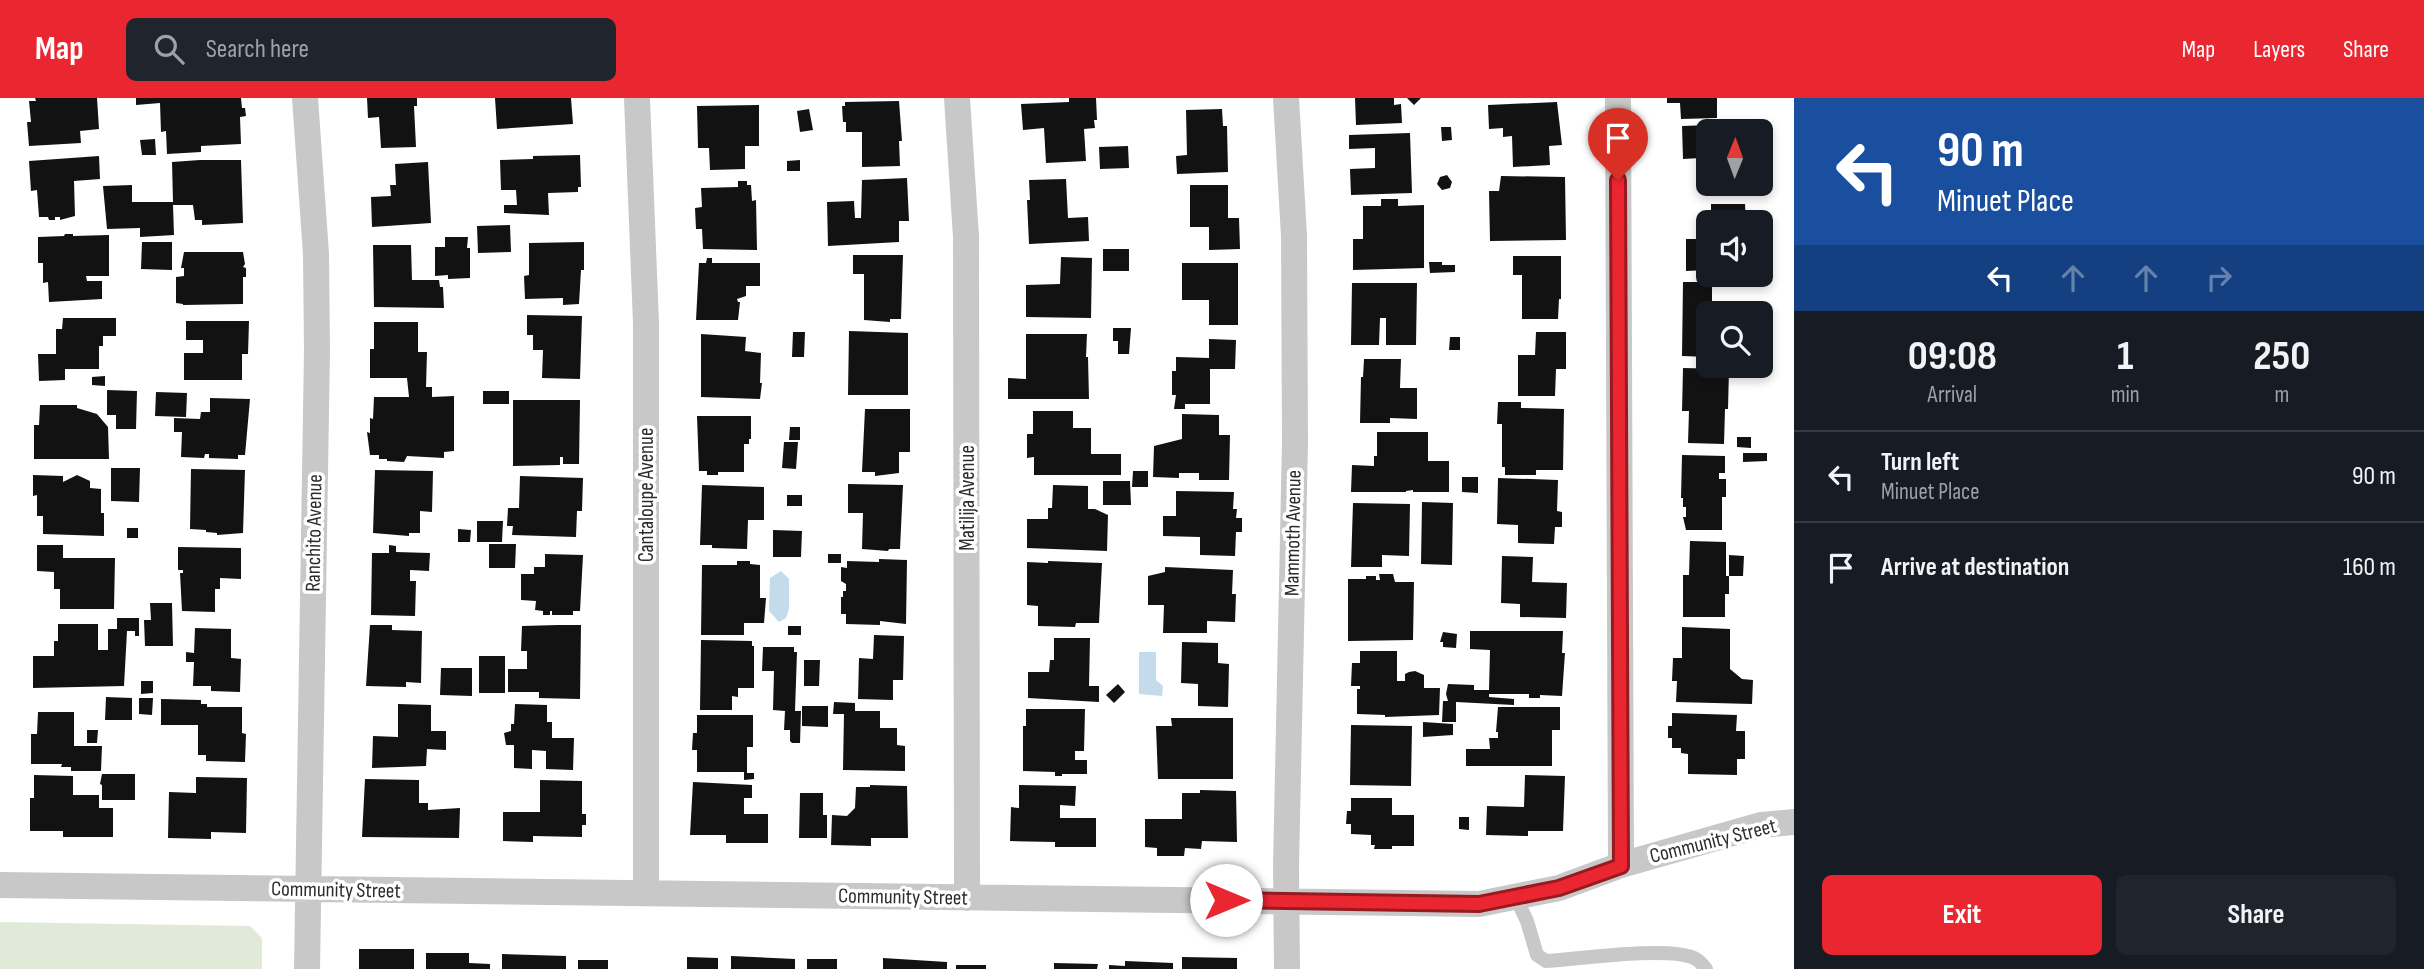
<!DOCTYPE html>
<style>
:root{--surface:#171b24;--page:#20242c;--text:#f1f3f6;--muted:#9ea1a6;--line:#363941;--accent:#ea2631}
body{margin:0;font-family:"Sofia Sans Condensed",sans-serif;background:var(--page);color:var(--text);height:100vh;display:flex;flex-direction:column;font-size:26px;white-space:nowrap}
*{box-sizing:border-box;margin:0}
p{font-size:23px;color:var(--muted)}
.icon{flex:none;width:38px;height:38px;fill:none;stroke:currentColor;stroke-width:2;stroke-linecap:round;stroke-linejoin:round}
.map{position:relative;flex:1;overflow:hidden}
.panel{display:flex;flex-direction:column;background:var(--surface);width:630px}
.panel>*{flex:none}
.guide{background:#1a4fa0;color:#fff;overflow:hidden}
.needle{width:46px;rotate:1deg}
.fabs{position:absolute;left:1696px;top:21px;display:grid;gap:14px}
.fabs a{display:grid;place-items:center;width:77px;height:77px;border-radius:10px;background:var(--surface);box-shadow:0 4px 10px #0003;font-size:35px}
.pin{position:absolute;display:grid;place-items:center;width:60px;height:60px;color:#fff;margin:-72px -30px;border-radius:50% 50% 50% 0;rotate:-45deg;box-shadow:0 0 7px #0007}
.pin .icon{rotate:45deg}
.me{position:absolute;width:77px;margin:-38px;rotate:90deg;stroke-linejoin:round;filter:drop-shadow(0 0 5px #0008)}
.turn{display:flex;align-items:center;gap:24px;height:147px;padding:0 28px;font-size:32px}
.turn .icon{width:91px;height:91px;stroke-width:2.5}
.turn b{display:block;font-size:49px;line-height:60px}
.lanes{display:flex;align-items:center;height:66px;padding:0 28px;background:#0003;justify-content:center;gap:35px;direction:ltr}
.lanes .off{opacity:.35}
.eta{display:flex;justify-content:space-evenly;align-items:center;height:119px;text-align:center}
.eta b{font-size:42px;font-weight:700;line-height:49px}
.button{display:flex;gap:14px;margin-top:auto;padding:14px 28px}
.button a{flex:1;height:80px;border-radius:10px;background:var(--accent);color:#fff;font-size:28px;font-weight:700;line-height:80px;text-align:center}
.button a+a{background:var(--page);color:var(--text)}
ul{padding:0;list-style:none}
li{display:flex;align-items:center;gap:21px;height:91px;padding:0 28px;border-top:2px solid var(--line)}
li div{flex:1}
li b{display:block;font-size:26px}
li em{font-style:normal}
header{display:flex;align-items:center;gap:42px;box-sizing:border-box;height:98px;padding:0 35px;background:var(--accent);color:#fff}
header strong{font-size:33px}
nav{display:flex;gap:38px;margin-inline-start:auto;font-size:24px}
.search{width:490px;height:63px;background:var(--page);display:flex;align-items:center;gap:18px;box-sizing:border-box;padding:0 24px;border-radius:10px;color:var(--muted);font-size:26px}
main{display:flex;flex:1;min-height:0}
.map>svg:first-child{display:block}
.green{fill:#e1ead8}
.water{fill:#c3dbeb}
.building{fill:#121212}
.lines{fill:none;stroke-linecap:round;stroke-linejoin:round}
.service{stroke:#c8c8c8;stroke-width:14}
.minor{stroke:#c8c8c8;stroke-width:26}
.route-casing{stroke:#981920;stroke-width:18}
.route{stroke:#ea2631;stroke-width:12}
.labels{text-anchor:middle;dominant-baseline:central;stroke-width:7;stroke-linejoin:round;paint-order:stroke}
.street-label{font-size:21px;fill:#2b2b2b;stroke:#fff}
</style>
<header>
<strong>Map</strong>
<div class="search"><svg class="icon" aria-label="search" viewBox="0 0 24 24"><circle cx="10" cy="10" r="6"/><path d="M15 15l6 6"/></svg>Search here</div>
<nav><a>Map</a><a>Layers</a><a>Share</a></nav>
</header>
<main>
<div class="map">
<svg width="1794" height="871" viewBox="0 0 1794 871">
<rect width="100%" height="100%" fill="#fff"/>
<!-- green -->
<path class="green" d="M0,824L250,828L262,840V871H0Z"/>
<!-- water -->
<path class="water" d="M781,473L789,481V511L786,520L779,524L769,513L770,480Z
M1139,554H1156V582L1163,588L1162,598L1139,596Z"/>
<!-- building -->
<path class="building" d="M35,0H97L99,31L80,33L81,45L29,48L27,24H31L29,3H36Z
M136,0H241L242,10H245L246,18L240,19L241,46L201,48V54L167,56L166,33L161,34L160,5L136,7Z
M367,0H417V8H414L416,49L381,50L379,19L368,20Z
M495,0H571L573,26L497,31Z
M1069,0H1096L1097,22H1094L1095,30L1084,31L1086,63L1046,65L1044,30L1023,32L1021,6L1069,4Z
M1355,0H1394V7L1401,6L1402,25L1356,27Z
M1407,0H1421L1414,7Z
M1667,0H1717V20L1681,21L1680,5H1667Z
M899,3L902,43H899L900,68L862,69V34H846V24H843L842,8H845V4Z
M1557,4L1562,47L1549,48L1550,67L1513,69L1512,38L1503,39V30L1489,31L1488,7Z
M759,7V48H745V71L710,72L709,50H698L697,8Z
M809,11L813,32L800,34L797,13Z
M1222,11L1223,28H1227L1228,74L1177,76L1176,58L1187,57L1186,12Z
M1741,26V33H1708V77L1701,78V60L1683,61L1682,28Z
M1441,29H1451L1452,42L1442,43Z
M1410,35L1412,95L1351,97L1350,71L1375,70V50L1349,51V37Z
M155,41L156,57H142L140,42Z
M1128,48L1129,70L1100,71L1099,49Z
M580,57L581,89H578V94L548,95L549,117L504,115V107H517L516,92H501L500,62L533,61V58Z
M99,58L100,81L74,83L75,118L60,122V119H55V122H49L48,119H39L37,92L31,93L29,63Z
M200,62H241L243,125L202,127V122H195L193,107H173L174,137L140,139V130L107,131L103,88L132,87V104H173L172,64Z
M800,62V73H787V63Z
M428,64L431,125L372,129L371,99L391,98L390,87H396L395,66Z
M1447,77L1452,84L1450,90L1442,92L1437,86L1440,79Z
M1501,78L1565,79L1566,142L1490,143L1489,93H1499Z
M907,80L909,123H899V144L828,148L827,104L854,103L855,120H861L862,82Z
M1066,81L1068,120L1088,119L1089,143L1029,146L1027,102H1030L1029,82Z
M738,83H747V87H751L752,103L756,102L757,152L703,151L702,131H696L695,110L702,109L701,90L738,89Z
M1708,86H1745V96L1709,97Z
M1190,87H1228V120H1239L1240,151L1209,152V129H1190Z
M1381,101H1398V108L1424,107V170L1353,172V141H1363V108H1381Z
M1711,106H1745L1746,124L1708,123V116H1711Z
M510,127L511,154L478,155L477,128Z
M65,136H73V138L109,137V178H86L87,183H102V201L49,204L48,184L43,185V165H38V139L64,138Z
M445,139H468L467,150H470V180L448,181V177L435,178V149H445Z
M1686,141H1708V172L1686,173Z
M142,144H172V172L141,171Z
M584,144V172H581L579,206L563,207V200L525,201L524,178L529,177V145Z
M373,147H411L412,182H439L440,189H443L444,210L374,209Z
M1103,151H1129V173H1103Z
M184,154H243L245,166L243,169L246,170V179H243V206L183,207V206L176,205V179L184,178V170H181Z
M853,157H903L901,221H890V224L864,222V176H853Z
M1513,158H1561V201H1559L1558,221H1522V177H1513Z
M1061,159L1092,160L1091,220L1026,219V187L1060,186Z
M707,160H712V165H760V188H746V198L737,201L738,204H740L738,222H696L699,165H706Z
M1429,164H1442V167H1455V174L1430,175Z
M1182,165H1238V227H1209V202H1182Z
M1683,184H1712V206H1745V215H1708V259L1682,258Z
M1352,185H1417L1416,247H1386V220H1380L1379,247H1351Z
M527,217L582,218L580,281L542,280L543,252H533V237H527Z
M63,220H116V238H103V248H99V271H65V282L39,283L38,256H56V231H62Z
M186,223H249L248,256H242V282H184V255H203V242H186Z
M374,224H418V254H427L426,289H432V299L454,298V353L444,354V360L407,358L404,364L387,363V361H379V357H370L367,334L370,335V320L373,321L374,299H409L407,280H370V251H374Z
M1113,230H1131L1129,256H1118V243H1113Z
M849,233L908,235V297H848Z
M793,234H805L804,259H792Z
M1536,234H1566V271H1556L1555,298H1518V257H1535Z
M701,236L746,239L745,253L761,255L760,285H762L760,301L701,299Z
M1026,236H1087L1086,259H1088L1089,301H1008V280L1026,281Z
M1450,239H1460V252H1449Z
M1209,241L1236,242L1235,271H1210V306H1185V311H1174L1176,297H1172V273H1176V259L1209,260Z
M1364,261H1401L1400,290H1417V321L1390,320V325H1360L1361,279H1363Z
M1683,270L1729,271L1728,311H1725L1724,346L1688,345L1689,313H1682Z
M105,278V288L92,287V279Z
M107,292L137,293L136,331H116V317H107Z
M483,293H509V306H483Z
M156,294L187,295L186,319L155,318Z
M210,300L250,301L245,357H238V361L209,360V356H205L204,360L181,359L182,334H174V320L200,321L201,314H210Z
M513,302H580L579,366H563V359H560V367L513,368Z
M1498,304H1521V310L1564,311L1563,372H1536V377H1505V369H1502V326H1497Z
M40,307H77V310L97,316L108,329L109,361H34V327H39Z
M865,311H910V354H899V375L875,378V374H862Z
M1033,313H1073V330H1091V356H1121V377H1034V359L1027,360V336H1033Z
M1182,316L1219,317V337H1230L1229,382H1199V375H1179V380L1153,379L1154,348L1182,341Z
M697,318H751V341H749V346H744V374H718V377H707V373H699Z
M790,329H800V342H789Z
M1377,334H1428V363H1449V394H1413V392L1406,393V394H1351L1352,367L1374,368V358H1377Z
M1737,339H1751V350L1737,349Z
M784,344H798L796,371L782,370Z
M1743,355H1767V363L1743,364Z
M1682,357L1725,358V375H1719V381H1726V399H1722V432H1686L1683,419H1686V409H1683V400H1681Z
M111,370H140L139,404L111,403Z
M191,371L245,372L243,435L217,437V435L206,434V432L190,431Z
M375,372L433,373L432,414L420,413V435H409V438L373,435Z
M1133,373H1148V389H1132Z
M33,377L63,378V384L77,377L90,383V390L101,391V415H104V438L43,436V418H37V397L33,398Z
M520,378L583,380L582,413H577L576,439L512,437L513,428H507L508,410H519Z
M1462,379H1478V395L1462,394Z
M1498,380L1558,382L1557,413L1562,414V429H1555L1554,446L1518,445V427L1497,426Z
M1103,383H1130L1131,407H1103Z
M848,386L903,387L900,451H889L888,453L862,451L863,415H848Z
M702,387L764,389V422H748L747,451L712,450V447H700Z
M1053,387L1088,388V411H1095L1108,417L1107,453L1027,450V421H1048V410H1052Z
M1176,393L1234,394L1233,411H1237L1236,420H1242V434H1236L1235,458L1200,457V439L1163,438V418H1176Z
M787,397H802V408H787Z
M1422,404L1453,405L1452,467L1421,466Z
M1353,405L1410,406L1409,458L1382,457V469H1351Z
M477,423H503L502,444H477Z
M127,430H138V440H127Z
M458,431L471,432L470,444H458Z
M773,432L802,433L801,459H773Z
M1690,443L1726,444V478H1729V496H1725V519H1683V477H1689Z
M489,446H516L515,470H489Z
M37,447H63V460H115L114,511H60V491H54V474L37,473Z
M389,447L396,448V454L430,455L429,473L410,472V483H416L415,518L371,517L372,455H389Z
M178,449L241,450V481L220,480V491H215V514L182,513L180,475H183V472H178Z
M545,456L583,457L580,513H573V517H552V513H550V517H543V513L535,512L536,503L521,502V476H534V469H545Z
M828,456H841V465H828Z
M1729,457L1744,458L1743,478H1729Z
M1502,458L1533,459L1532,484L1567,485L1566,520L1520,519V506L1501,505Z
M879,461L907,462L906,526L880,523V527L846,526V516H841V499H843V493H846V486L841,483V469L847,470V463L879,464Z
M737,463H750V466L760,467V500H766L764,525H744V537H701L702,467H737Z
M1048,463L1102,465L1099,525H1076L1075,529L1038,528V508L1027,507V464L1048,465Z
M1165,469L1233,472L1232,496H1236L1235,524L1207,523V535H1163L1164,507H1148V478L1165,474Z
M1379,476H1393L1395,484H1414L1413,542L1348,543V481H1366V478H1376V482H1380Z
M150,505H172L173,548H145L144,522H151Z
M117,520H139V538H135V533H127L124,588L33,590V558H54V543H58V526H98V552H108V531H117Z
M370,527H392V532L422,533L421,585L406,584V589L366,588Z
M558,527H581L580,601L539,600V594H508V571H527V553H521L522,528Z
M788,528H801V537H788Z
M1682,529L1730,531V571L1742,581L1753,582L1752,606L1676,604L1677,583H1672L1673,560H1682Z
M195,530L231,531V560L241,561L240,594L211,593V588H193L194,564H186V554L194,555Z
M1470,533H1563L1562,555H1565L1562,598L1540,597V600H1529V596H1489V599L1514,601V607L1456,604V624H1442L1443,603H1448L1446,596L1448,586L1474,587V592H1489L1490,552L1470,551Z
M1443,534L1457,536L1456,550L1443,549V544H1440Z
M874,537L904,538L903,582H893V602L858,601L859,560L873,561Z
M1054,540H1090L1089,588H1099V604L1028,600V574H1049L1050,562H1054Z
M701,542L752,543V548H754V590H738V599L732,598V612H700Z
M1182,544L1218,545V565L1229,566L1228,609L1198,608V586L1181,585Z
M763,549H794V554H797L795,613H801L800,645H792L790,643V632H784L785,613L773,612L774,573H762Z
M1360,553H1397V583H1405V576L1409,574L1415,573L1424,577V590H1440L1439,617L1385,619V617L1357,616V591H1360V588H1351L1352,565H1360Z
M479,558H505V595H479Z
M804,562H820L819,588H804Z
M441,570H472V598L440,597Z
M141,583H153V595L141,596Z
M1118,586L1125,594L1114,605L1106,597Z
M106,599L132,600V622H105Z
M139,600H153L152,617L139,616Z
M161,601L201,602V606H207V609H242V635L246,636L245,664L206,663V657H198V627H161Z
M834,604L855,605V613H880V630H897V647L905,648V673L843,672L844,616H833Z
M398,606L431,607V633H446V652L427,651L426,668L372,670L373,638L398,639Z
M515,606L547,607V624H552V640H574L573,672L546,671V653L532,652V671L514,670V647H506L504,635L511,633V626H514Z
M802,608H828V629L802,628Z
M1498,609H1560V632H1552V668H1466V651H1490L1489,640H1498V634H1496Z
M1026,611H1085L1084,653H1075V662H1087V676H1062V678H1055V674L1023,673V628H1026Z
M38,614H74V648H102L101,673H71V669H61L62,666H31V636H37Z
M1672,615L1737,617L1736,633H1745V661H1737V677L1688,676V656L1681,655V650H1672V640H1668V628H1672Z
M697,617H753V649H747V675H754V681L744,682V674H697V652H692L693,635H697Z
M1171,620H1233V681H1158L1156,628H1172Z
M1423,624L1453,626V637L1423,639Z
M1351,627L1412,628L1411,688L1350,687Z
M87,632H98L97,645H87Z
M102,676H135V702H102V687L100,686Z
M34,677L73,678V697H99V710H113V739H63V733H30V700H34Z
M1525,677L1565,678L1563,733H1528V738L1486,737L1487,708L1524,709Z
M196,679L247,680L246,735L211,734V741L168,740L169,694L196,695Z
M365,681L419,682V705H428V712L460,710L459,740L362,739Z
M540,682L582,683V716H586V727H582V739L533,738V744L503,743V714H540Z
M693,684L752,687V700H744V716H768V745H726V737H690Z
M870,687L907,688L908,740H871V748L831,747L832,717L847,718L855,710L856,689H870Z
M1019,687L1076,688L1075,708L1060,707V720H1096V749H1055V744L1010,743L1011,709L1019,710Z
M1200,692L1236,693L1237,744L1202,743L1201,751L1185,750L1184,758H1157V750L1145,749V721H1182V695H1200Z
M800,695H823V717H827V740H799Z
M1351,700H1392V717H1414V748H1392V751H1374L1375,747H1371V737L1351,736V726H1346L1347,713H1351Z
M1459,719H1469V732L1459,731Z
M359,851H414V871H359Z
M426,855H469V865L490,866V871H426Z
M502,856L566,858V871H502Z
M731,858L795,861V871H731Z
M687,859L718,860V871H687Z
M1182,859L1237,860V871H1182Z
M883,860L947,864V871H883Z
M807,861H837V871H807Z
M578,862H608V871H578Z
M1125,863L1173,865V871H1109V867L1125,868Z
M1054,865L1098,866L1097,871H1054Z
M956,867H986V871H956Z"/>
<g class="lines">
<!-- service -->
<path class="service" d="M1516,800L1527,823L1537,857L1546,863C1578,861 1668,848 1694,860C1699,862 1703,867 1706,871"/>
<!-- minor -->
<path class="minor" d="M305,0L316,156L317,252L307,871
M637,0L646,225V795
M957,0L966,139L967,800
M1286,0L1294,138L1295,344L1286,769L1287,871
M1618,0L1621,767
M0,787L1479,806L1559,790L1621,767L1761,727L1794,724"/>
</g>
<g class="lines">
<defs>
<path id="route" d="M1226,802L1479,806L1559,790L1621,768L1618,82"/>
</defs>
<!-- route casing -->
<use href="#route" class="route-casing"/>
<!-- route -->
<use href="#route" class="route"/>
</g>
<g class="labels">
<!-- street labels -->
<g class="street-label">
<text transform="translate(646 397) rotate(-90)">Cantaloupe Avenue</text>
<text transform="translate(967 400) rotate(-90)">Matilija Avenue</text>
<text transform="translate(314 435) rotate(-89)">Ranchito Avenue</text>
<text transform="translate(1293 435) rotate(-89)">Mammoth Avenue</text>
<text transform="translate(1713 743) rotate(-14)">Community Street</text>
<text transform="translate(336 792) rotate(1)">Community Street</text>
<text transform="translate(903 799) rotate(1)">Community Street</text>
</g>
</g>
</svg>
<div class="fabs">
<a><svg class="needle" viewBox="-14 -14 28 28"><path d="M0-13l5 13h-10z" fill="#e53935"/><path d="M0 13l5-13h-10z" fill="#9ea1a6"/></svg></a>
<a><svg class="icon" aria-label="sound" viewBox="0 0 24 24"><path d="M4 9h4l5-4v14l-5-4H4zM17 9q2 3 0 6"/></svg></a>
<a><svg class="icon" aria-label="search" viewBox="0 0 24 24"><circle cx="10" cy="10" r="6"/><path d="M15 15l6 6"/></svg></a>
</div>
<div class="pin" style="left:1618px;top:82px;background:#d93025"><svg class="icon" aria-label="arrive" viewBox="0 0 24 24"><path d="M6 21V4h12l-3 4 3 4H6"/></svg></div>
<svg class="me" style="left:1226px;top:802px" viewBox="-20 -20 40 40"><circle r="19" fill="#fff"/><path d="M0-13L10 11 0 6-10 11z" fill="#ea2631"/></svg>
</div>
<section class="panel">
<div class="guide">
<div class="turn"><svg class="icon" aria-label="left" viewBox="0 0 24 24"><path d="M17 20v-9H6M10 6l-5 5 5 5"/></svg><div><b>90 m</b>Minuet Place</div></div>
<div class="lanes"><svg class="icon" aria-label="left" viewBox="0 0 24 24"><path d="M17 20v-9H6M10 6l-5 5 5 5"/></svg><svg class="icon off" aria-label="ahead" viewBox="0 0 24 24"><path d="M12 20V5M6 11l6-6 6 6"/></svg><svg class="icon off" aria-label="ahead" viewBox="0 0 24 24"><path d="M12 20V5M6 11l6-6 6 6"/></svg><svg class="icon off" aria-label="right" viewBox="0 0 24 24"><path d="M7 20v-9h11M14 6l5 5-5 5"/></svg></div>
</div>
<div class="eta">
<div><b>09:08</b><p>Arrival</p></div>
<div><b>1</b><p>min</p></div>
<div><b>250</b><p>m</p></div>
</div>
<ul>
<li><svg class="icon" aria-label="left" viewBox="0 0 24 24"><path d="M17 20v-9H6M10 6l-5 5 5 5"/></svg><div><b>Turn left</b><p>Minuet Place</p></div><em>90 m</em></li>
<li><svg class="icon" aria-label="arrive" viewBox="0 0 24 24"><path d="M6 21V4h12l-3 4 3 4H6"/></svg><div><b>Arrive at destination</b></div><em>160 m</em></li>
</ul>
<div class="button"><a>Exit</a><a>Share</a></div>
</section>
</main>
